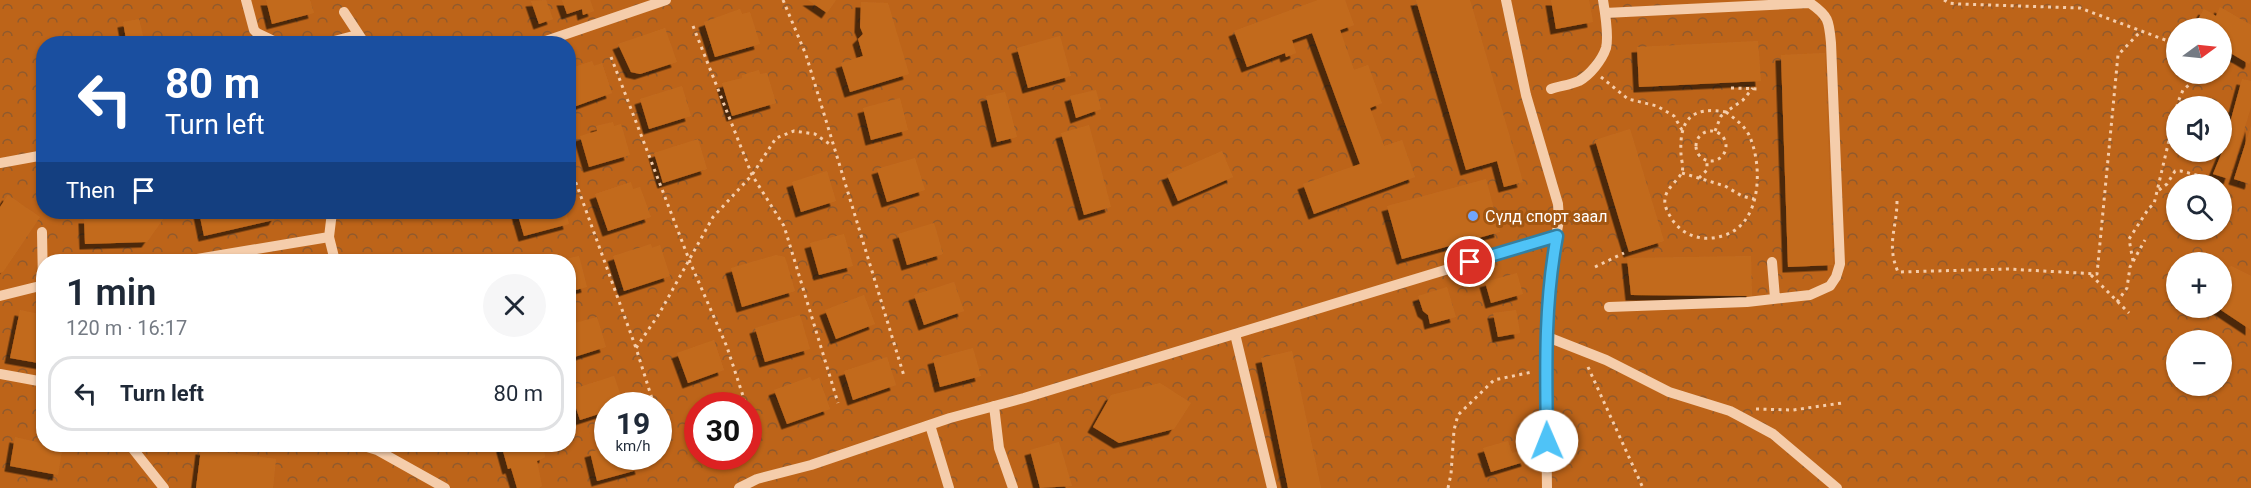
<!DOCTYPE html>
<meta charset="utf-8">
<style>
:root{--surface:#fff;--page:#f6f6f7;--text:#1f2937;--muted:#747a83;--line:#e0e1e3}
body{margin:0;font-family:Roboto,sans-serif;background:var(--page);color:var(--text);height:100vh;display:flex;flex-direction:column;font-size:22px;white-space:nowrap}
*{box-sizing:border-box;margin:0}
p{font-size:20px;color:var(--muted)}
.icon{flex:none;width:33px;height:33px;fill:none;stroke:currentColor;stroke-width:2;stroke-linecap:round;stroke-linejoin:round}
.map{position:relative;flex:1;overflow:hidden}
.panel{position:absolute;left:36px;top:254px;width:540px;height:198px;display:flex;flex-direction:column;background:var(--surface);border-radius:24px;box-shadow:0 2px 4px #0004}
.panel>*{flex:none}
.guide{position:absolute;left:36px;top:36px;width:540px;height:183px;border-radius:24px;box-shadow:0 2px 4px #0004;background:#1a4fa0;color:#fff;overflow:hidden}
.needle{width:39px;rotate:75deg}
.controls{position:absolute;left:2166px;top:18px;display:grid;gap:12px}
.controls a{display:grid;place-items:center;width:66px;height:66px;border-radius:50%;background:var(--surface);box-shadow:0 2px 4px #0004;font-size:30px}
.speed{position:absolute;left:594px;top:392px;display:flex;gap:12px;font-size:30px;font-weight:700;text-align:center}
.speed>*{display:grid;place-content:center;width:78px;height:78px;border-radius:50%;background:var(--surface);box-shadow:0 2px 4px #0004;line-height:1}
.speed small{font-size:15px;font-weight:400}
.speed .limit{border:9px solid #d22;background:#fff;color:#111}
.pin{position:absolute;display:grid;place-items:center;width:51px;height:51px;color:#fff;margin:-26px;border:3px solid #fff;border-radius:50%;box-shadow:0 2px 6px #0007}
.me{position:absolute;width:66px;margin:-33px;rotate:359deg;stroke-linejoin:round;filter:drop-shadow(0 0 4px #0008)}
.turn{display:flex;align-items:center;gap:21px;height:126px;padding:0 30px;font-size:27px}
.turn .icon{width:78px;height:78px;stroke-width:2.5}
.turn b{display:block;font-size:42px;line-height:51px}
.then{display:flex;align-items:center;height:57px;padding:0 30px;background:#0003;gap:12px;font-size:22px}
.round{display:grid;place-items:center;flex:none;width:63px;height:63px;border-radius:32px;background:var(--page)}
.summary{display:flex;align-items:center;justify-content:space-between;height:102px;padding:0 30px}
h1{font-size:36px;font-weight:600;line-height:45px}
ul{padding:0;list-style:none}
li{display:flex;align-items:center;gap:18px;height:75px;margin:0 12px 9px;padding:0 18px;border:3px solid var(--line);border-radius:24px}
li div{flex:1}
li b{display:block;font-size:22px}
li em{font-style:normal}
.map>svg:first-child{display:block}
.park{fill:url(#park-crowns);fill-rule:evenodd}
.building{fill:#c26b1f;filter:url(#shadow)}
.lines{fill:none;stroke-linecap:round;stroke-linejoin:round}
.path{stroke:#f5cdab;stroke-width:3;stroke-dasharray:3 4.5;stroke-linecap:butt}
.minor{stroke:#f5cdab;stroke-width:10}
.route-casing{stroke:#337fa1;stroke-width:15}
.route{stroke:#4fc3f7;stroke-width:10}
.poi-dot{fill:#70a6ff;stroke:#a35611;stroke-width:2}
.labels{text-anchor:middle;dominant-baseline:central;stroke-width:6;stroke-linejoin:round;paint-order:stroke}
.poi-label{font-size:16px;fill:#fff;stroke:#a35611;text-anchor:start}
</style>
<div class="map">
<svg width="2251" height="488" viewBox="0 0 2251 488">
<defs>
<pattern id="park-crowns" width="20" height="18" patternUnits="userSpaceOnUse" patternTransform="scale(1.5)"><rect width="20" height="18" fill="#bd6419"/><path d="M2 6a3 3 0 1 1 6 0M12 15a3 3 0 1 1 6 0" fill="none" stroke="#905a2d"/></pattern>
<filter id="shadow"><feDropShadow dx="-5.5" dy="5.5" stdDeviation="0" flood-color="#0009"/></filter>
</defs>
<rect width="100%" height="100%" fill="#a35611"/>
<!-- park -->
<path class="park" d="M0,0H2251V488H0ZM2176,28H2222V74H2176ZM44,44H568V212H44ZM2176,106H2222V152H2176ZM2176,184H2222V230H2176ZM44,261H568V444H44ZM2176,262H2222V308H2176ZM2176,340H2222V386H2176ZM608,405H658V456H608ZM698,405H748V456H698Z"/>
<!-- building -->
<path class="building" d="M266,0H310L314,13L272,24Z
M546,0L553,19L539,24L531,1Z
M562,0H590L594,11L583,15L582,9L567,14Z
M808,0H836L827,13Z
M1318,0H1345L1354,25L1340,30L1354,70L1368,65L1382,103L1370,108L1384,146L1402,140L1415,177L1314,214L1303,184L1360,164L1312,33L1292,40L1296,53L1286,57L1285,53L1247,67L1234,31Z
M1416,0H1470L1523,182L1504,187L1497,161L1466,170Z
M1551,0H1589L1593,22L1556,29Z
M861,2L888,3L909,74L850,92L841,63L863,56L858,39L863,34L860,27Z
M2220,7L2251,25V61L2249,64L2222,48V28H2193L2204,9L2216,16Z
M740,9L742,14L750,12L760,44L715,57L704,22Z
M139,19L143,36L126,39L123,22Z
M665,28L677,62L640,74L631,72L618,44Z
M1060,36L1071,76L1028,88L1017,48Z
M1758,41L1761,81L1639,87L1637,47Z
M1825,53L1833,265L1788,267L1781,55Z
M592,61L594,66L602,63L612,93L568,109V69Z
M759,70L760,74L767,73L776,103L732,116L722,83L742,78V75Z
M2242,79L2251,81V107L2229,179L2213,174L2222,152Z
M682,86L691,116L649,129L640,99Z
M1096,90L1101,109L1076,118L1070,96Z
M1005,92L1017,137L997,142L986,96Z
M900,98L908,130L871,140L863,108Z
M613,122L614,126L621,124L630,155L589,167L580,136L597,131L596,126Z
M1089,125L1111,207L1084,215L1061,133Z
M2251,126V181L2250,184L2234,179Z
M1630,129L1664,241L1629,252L1595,140Z
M698,139L707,169L663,183L654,153Z
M1222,151L1233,177L1178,201L1167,175Z
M915,158L925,190L887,202L877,169Z
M827,171L836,201L801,212L792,182Z
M1486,179L1500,232L1402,259L1387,206Z
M631,182L633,189L640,187L651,217L608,231L595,194Z
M8,195L40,217L3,272L0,273V207Z
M112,212H168L147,242L85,244L84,218H108Z
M199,212H279L274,220L204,236Z
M517,212H566L569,224L524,236Z
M934,223L943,254L907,265L898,234Z
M844,234L853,266L819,275L810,243Z
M651,244L652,248L660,245L670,276L624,291L613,256Z
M776,255L785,257L795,291L742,307L731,268Z
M579,256L587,287L568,292V261L561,260Z
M1751,256L1752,296L1631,295L1627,258Z
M2231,266L2251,276V330L2218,308H2222V273Z
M1517,273L1523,294L1491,303L1485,282Z
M954,282L964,311L924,325L914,295Z
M1447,287L1456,317L1430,324L1428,315L1423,311L1418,296Z
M864,295L875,324L836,339L825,310Z
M20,310L44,315V364L10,358Z
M1516,310L1520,333L1498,337L1493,313Z
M800,315L810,349L765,362L755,328Z
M597,317L606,347L568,359V325Z
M714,340L724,370L688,383L677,353Z
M973,348L981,376L940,387L933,359Z
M1292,351L1321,488H1288L1261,358Z
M887,357L896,385L853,400L844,371Z
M614,376L624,405H608V411L580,420L570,390Z
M810,377L812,381L819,378L830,409L787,424L774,390Z
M1160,383L1191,403L1174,429L1119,443L1093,427L1111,395Z
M15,437L44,444H63L58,475L10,466Z
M1508,441L1512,453L1523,450L1527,461L1491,472L1483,448Z
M1059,442L1072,486L1040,488L1030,450Z
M501,444H543L545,457L537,461L542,486L539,488H517L511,468L508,469Z
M608,447V456H637L641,469L597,481L590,452Z
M201,449L276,459L273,488H196Z"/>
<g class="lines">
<!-- path -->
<path class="path" d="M783,0L806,55L904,376
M1944,0L1949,3L1959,4L2080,8L2176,44
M693,26L752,175L784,226L838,403
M611,57L690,262L727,347L746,405
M1601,77L1628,99L1657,106L1674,116L1682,130
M1731,88L1760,89
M1696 146a15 15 0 1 1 30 0a15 15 0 1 1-30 0Z
M1715,131L1721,116L1726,112C1735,119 1744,125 1749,135C1763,165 1762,223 1725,235C1703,243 1681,236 1670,216C1667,211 1664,205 1665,199C1666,188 1678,181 1682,172C1684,167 1681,159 1681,154C1679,119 1692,106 1726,112L1743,100L1753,88
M568,161L636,348
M1682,173L1725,186L1742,196L1754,199
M1699,178L1707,170V161
M2159,190L2167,184L2175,171H2181L2204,177
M1897,201C1897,228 1886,244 1898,272L2008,269L2097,274L2118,55L2140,32
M2133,261L2129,239L2149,208L2154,204L2178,102L2183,90L2190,84
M1595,267L1624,253
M2091,275L2129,313
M2117,302L2127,288L2130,267L2145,240
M1588,367L1643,488
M654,405L636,348L659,314L713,217L752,175L776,138L794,131L815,134L831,145
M1756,409L1793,410L1842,403
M658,418L666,440
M1448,488L1451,474L1454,430L1458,415L1494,380L1532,372"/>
<!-- minor -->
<path class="minor" d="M246,0L254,30L257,33L280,44
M1506,0L1526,95L1558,204L1559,220L1551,265L1545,336L1547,488
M344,12L365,44
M1605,13L1810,3C1829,16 1829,21 1831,43L1840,264L1836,277L1830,286L1810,295L1747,302L1609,307
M323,44L357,35
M537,44L666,0
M1551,89C1560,86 1570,85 1579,81C1590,75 1602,60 1606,48C1609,36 1605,12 1603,0
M0,163L44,155
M42,232L43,285
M329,237L332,212
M185,261L329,237L335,261
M1772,262L1775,298
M0,296L44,285
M1235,334L1272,488
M1545,336L1606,360L1669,392L1730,411L1747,420L1773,434L1837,488
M0,374L44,382
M994,406L999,448L1013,488
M930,425L949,488
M129,444L164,488
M357,444L377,450L445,488
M739,488L757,479L811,465L950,418L1024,398L1557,236"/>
</g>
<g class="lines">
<defs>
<path id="route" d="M1470,262L1557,236C1544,304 1546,372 1547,441"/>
</defs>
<!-- route casing -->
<use href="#route" class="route-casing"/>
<!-- route -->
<use href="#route" class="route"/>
</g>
<!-- markers -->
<circle class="poi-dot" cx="1473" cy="216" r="6"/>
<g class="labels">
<!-- poi labels -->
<g class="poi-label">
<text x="1485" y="216">Сүлд спорт заал</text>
</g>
</g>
</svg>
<div class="controls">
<a><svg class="needle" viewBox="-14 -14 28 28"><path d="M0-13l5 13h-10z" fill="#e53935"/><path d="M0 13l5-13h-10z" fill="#747a83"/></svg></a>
<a><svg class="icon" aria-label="sound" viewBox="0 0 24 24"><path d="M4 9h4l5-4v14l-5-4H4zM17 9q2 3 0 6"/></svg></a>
<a><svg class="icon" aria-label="search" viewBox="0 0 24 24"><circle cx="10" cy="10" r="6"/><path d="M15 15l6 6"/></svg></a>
<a>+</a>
<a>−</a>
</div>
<div class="speed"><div>19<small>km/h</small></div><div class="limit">30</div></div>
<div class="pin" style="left:1470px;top:262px;background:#d93025"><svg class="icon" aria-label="arrive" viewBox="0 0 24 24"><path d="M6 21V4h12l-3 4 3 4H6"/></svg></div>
<svg class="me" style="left:1547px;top:441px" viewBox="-20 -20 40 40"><circle r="19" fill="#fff"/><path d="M0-13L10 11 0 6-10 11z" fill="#4fc3f7"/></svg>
<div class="guide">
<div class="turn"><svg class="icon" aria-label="left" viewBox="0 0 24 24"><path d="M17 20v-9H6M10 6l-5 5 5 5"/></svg><div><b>80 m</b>Turn left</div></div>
<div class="then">Then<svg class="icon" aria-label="arrive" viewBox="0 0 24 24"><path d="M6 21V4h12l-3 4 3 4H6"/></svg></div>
</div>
<section class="panel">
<div class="summary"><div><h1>1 min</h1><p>120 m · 16:17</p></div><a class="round"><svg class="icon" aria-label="close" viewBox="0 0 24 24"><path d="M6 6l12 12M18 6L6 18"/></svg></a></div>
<ul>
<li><svg class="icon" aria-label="left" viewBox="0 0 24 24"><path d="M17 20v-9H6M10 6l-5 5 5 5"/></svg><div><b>Turn left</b></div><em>80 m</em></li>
</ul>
</section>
</div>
